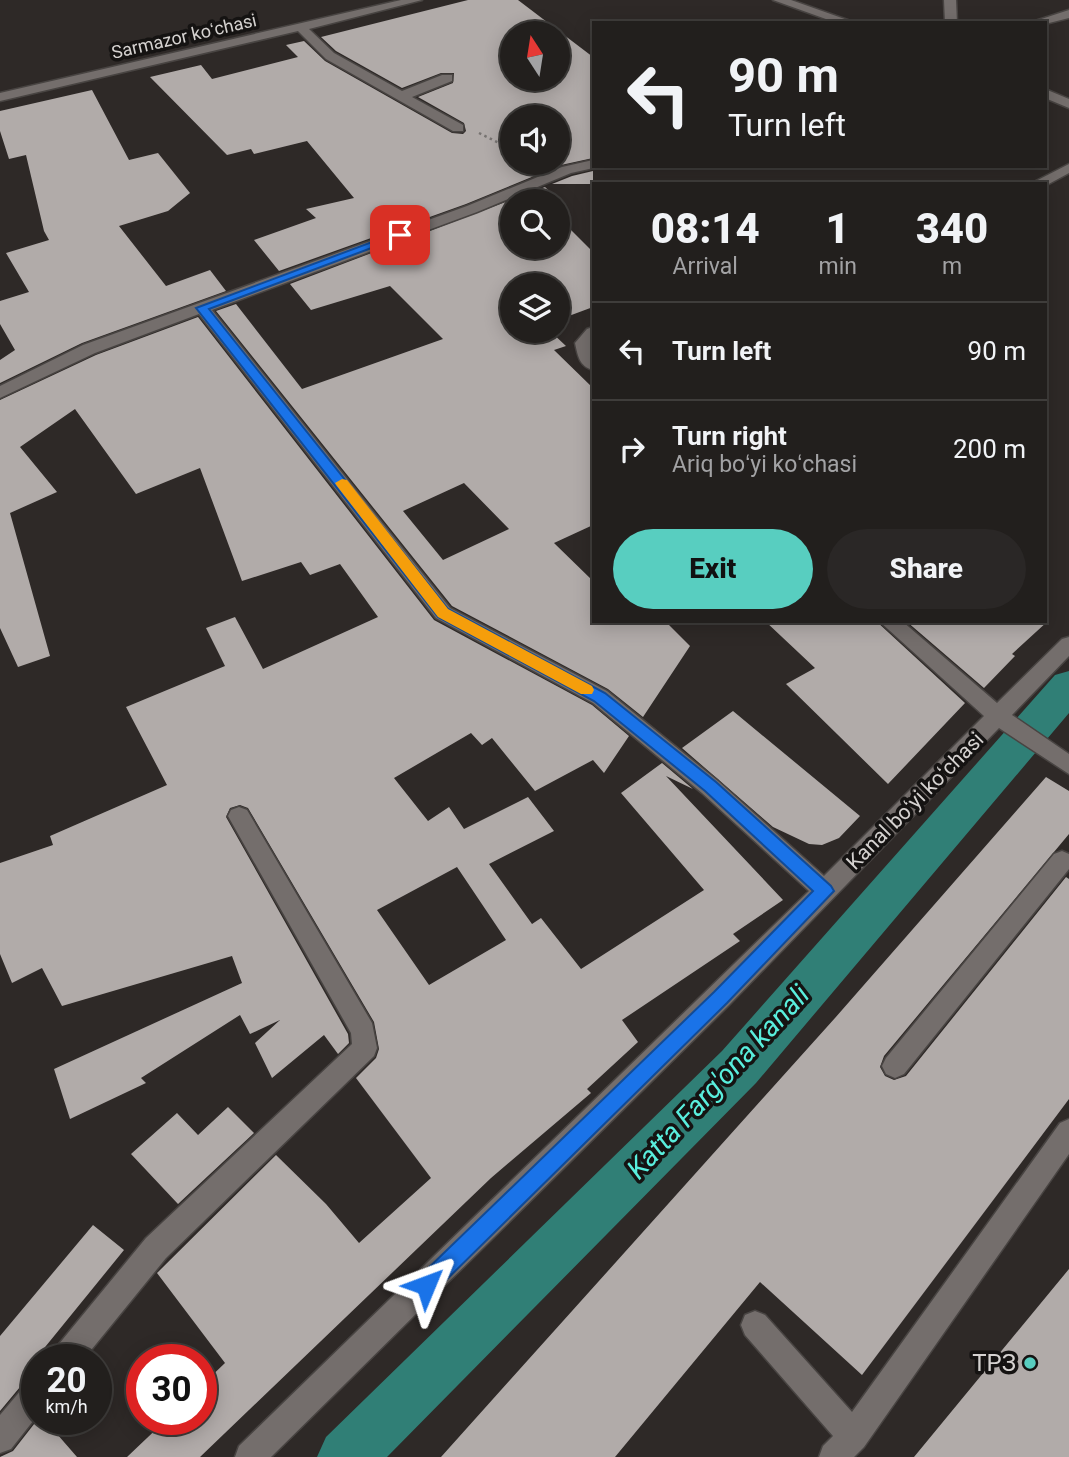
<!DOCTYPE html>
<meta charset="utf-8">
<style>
:root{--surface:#221f1d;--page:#2a2726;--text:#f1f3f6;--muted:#a2a2a4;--line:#3f3d3b;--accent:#58cec0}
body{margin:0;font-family:Roboto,sans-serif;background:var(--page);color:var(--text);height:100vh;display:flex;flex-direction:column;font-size:26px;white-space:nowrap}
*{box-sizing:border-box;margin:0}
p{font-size:23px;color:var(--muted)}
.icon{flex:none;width:38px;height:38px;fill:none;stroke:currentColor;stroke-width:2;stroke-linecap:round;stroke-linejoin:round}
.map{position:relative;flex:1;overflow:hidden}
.sheet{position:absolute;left:592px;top:182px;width:455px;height:441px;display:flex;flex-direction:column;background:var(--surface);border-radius:0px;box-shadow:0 4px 18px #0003,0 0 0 2px var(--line)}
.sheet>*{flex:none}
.top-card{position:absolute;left:592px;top:21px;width:455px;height:147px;border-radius:0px;box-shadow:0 4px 18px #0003,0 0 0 2px var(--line);background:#221f1d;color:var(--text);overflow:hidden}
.needle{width:46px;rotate:348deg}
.controls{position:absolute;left:500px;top:21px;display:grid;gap:14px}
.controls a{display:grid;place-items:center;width:70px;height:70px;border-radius:50%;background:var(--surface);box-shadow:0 4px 18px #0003,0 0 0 2px var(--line);font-size:35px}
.speed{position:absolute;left:21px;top:1344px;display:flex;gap:14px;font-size:35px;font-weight:700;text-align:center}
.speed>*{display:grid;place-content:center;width:91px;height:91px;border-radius:50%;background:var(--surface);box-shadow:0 4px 18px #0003,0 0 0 2px var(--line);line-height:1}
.speed small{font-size:18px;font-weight:400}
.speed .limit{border:10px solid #d22;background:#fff;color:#111}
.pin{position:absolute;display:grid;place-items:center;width:60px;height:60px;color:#fff;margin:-30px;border-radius:14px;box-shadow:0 4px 10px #0006}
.me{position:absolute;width:77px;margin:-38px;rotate:46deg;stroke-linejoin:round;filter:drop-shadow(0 0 5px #0008)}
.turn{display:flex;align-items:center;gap:24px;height:147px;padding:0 21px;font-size:32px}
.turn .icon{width:91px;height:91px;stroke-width:2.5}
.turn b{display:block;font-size:49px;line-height:60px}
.eta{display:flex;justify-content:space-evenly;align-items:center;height:119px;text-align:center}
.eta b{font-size:42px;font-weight:800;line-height:49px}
.primary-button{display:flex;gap:14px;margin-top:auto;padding:14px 21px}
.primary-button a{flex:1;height:80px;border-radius:42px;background:var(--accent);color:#111;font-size:28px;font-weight:800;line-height:80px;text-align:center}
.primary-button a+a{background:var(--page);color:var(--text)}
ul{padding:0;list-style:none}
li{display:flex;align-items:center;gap:21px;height:98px;padding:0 21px;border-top:2px solid var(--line)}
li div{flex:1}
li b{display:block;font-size:26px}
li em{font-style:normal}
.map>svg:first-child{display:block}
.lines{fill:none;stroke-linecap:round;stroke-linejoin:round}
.canal{fill:#307f76;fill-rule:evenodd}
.building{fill:#b1aba9;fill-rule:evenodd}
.minor-casing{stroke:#484442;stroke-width:3}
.path{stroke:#787472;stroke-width:2.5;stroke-dasharray:2.5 3.5;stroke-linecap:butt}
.minor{fill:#746e6c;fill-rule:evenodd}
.route{fill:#1a73e8;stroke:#114b97;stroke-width:2}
.slow{fill:#f59e0b}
.poi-dot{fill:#58cec0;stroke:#151312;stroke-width:2.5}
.labels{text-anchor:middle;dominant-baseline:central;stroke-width:7;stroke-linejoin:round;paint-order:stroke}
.far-street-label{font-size:18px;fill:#d5d2d0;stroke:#151312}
.street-label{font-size:21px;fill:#d5d2d0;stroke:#151312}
.near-poi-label{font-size:24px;fill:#d5d2d0;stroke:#151312;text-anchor:end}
.near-water-label{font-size:28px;font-style:italic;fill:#59eedd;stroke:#151312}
</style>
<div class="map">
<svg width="1069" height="1457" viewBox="0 0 1069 1457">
<rect width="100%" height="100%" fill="#2e2927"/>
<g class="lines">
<!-- canal -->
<path class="canal" d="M1069,671V713L756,1083L387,1457H317L326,1437L722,1051L1055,675Z"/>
</g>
<!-- building -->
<path class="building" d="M468,0H518L593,57V158L561,165L466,204L279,271L254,240L316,218L306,209L354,198L307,141L254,154L251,149L227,155L150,77L201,65L212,79L298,57L286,45L304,41L325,61L452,133L463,134L466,131L464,123L418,97L453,83L454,73H441L402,88L336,51L321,37ZM513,33H558V79H513ZM513,117H558V163H513Z
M92,90L129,160L158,153L190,193L168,211L119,226L166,286L210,270L226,291L82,343L0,383V360L15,350L0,324V301L29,292L6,253L49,240L44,231L26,155L9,159L0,131V111Z
M593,171V184H552L572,176Z
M545,187L564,205L558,207V201H513V247H558V217L593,252V307L558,320V285H513V331H550L566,346L554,350L593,388V525L554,543L593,581V621H665L690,646L643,717L608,689L452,606L216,311L236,304L302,389L443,339L390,286L311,310L290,284ZM464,483L509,529L443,560L403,511Z
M198,317L434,620L592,705L629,736L604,773L593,760L535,791L492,738L482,745L471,733L394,778L428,821L449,807L464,829L528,797L554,831L489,864L532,924L541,918L581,969L704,890L621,793L662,763L693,789L666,776L783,900L733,934L740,941L622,1020L638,1042L587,1089L591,1093L491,1178L200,1457H127L167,1419H201V1386L225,1363L157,1273L276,1155L326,1204L359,1243L431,1178L356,1078L376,1058L379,1049L374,1022L248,808L240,805L230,808L226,817L348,1034L349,1043L338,1054L324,1035L272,1078L255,1043L280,1020L250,1034L240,1015L141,1078L146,1083L70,1119L54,1069L242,983L232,956L62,1006L42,968L12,983L0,954V863L53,845L50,836L167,785L126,707L225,666L206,628L235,617L263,669L378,617L340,564L310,575L301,562L242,581L200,468L136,494L75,409L20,447L57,492L10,513L50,656L18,667L0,628V400L96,355ZM457,867L506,940L429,985L377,910Z
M765,621H876L965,703L888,784L786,684L815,668Z
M906,621H1048L1012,654L1015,656L984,688Z
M733,711L860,816L839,838L822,845L809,844L773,827L682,748Z
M1046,777L1069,791V834L884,1056L880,1067L885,1076L894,1080L906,1076L1066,877L1069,879V1099L862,1375L760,1282L615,1457H441L835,1018Z
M228,1107L254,1133L178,1204L131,1154L177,1113L198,1135Z
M93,1225L124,1250L37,1357V1376L25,1381L0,1411V1336Z
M1069,1269V1457H914Z
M38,1419H44L77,1457H0L13,1451Z"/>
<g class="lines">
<defs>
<path id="minor" d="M401,0H422L309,29L334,53L402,91L442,75H452V81L412,97L463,125V131H453L326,59L298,31L0,101V93Z
M773,0H791L856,23H837Z
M944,0H956L957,23H945Z
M1069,10V18L1045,24L1029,23Z
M1045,89L1069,99V108L1045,98Z
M593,160V166L598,167L571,173L477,212L212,310L450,608L607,691L718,781L824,876L984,716L879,621H902L997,703L1062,639L1069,637V656L1012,715L1069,754V774L999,728L729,1005L271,1457H235L239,1446L809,891L702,793L593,703L436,618L199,314L95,353L0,398V386L83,345L467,206L562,167Z
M1069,164V173L1045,186L1030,184Z
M593,327V370C579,366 578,356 575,343L587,329Z
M239,807L247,810L372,1023L377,1048L374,1056L166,1258L83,1360H50L54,1350L146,1238L352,1044L351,1033L228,816L231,810Z
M1062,851L1069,854V869L904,1074L895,1078L886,1074L882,1066L886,1058L1054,854Z
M1069,1119V1154L864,1447L854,1457H819L823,1446L833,1436L745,1335L741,1325L745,1315L755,1311L765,1315L852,1412L1060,1123Z
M37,1378V1416L11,1449L0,1453V1415L27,1383Z"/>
</defs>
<!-- minor casing -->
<use href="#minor" class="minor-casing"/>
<!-- path -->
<path class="path" d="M479,133L513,150"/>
<!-- minor -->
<use href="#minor" class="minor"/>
</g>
<!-- route -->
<path class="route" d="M396,233L406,235L209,309L448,609L605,693L716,782L831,886L834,891L727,1003L434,1292L426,1295L419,1292L416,1285L419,1277L714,992L813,891L705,791L594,701L438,617L196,308Z"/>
<!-- slow -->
<path class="slow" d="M342,479L347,480L448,609L592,686L594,690L592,694H581L438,617L337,486L335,483Z"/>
<!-- markers -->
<circle class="poi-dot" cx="1030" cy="1363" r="7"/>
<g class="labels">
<!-- far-street labels -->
<g class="far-street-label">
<text transform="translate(184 36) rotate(-13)">Sarmazor koʻchasi</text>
</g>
<!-- street labels -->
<g class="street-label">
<text transform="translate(915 801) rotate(-45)">Kanal boʻyi koʻchasi</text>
</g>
<!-- near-poi labels -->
<g class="near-poi-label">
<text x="1016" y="1363">ТРЗ</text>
</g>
<!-- near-water labels -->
<g class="near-water-label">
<text transform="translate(718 1082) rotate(-47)">Katta Farg'ona kanali</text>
</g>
</g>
</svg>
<div class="controls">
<a><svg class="needle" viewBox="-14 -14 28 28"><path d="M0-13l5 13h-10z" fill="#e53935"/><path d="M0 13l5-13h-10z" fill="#a2a2a4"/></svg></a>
<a><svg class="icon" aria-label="sound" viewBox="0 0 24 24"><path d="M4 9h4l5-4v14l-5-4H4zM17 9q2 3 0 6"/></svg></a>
<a><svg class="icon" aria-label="search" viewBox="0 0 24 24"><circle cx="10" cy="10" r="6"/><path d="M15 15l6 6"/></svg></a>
<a><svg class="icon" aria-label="layers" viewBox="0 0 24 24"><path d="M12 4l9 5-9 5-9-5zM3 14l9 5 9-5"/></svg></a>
</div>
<div class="speed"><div>20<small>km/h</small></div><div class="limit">30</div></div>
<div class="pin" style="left:400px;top:235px;background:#d93025"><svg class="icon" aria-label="arrive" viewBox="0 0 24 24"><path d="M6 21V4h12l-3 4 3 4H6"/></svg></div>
<svg class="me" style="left:426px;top:1285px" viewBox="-20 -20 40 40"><path d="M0-17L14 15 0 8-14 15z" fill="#1a73e8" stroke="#fff" stroke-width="4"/></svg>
<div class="top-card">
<div class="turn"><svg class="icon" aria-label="left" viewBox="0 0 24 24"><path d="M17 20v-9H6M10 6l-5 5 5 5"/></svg><div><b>90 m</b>Turn left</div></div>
</div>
<section class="sheet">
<div class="eta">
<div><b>08:14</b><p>Arrival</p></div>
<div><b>1</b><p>min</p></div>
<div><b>340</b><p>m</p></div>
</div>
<ul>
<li><svg class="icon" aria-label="left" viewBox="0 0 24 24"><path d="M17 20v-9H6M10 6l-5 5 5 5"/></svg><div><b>Turn left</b></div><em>90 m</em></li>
<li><svg class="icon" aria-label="right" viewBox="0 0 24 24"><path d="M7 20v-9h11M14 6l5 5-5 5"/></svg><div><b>Turn right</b><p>Ariq boʻyi koʻchasi</p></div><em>200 m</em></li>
</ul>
<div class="primary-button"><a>Exit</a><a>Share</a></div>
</section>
</div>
